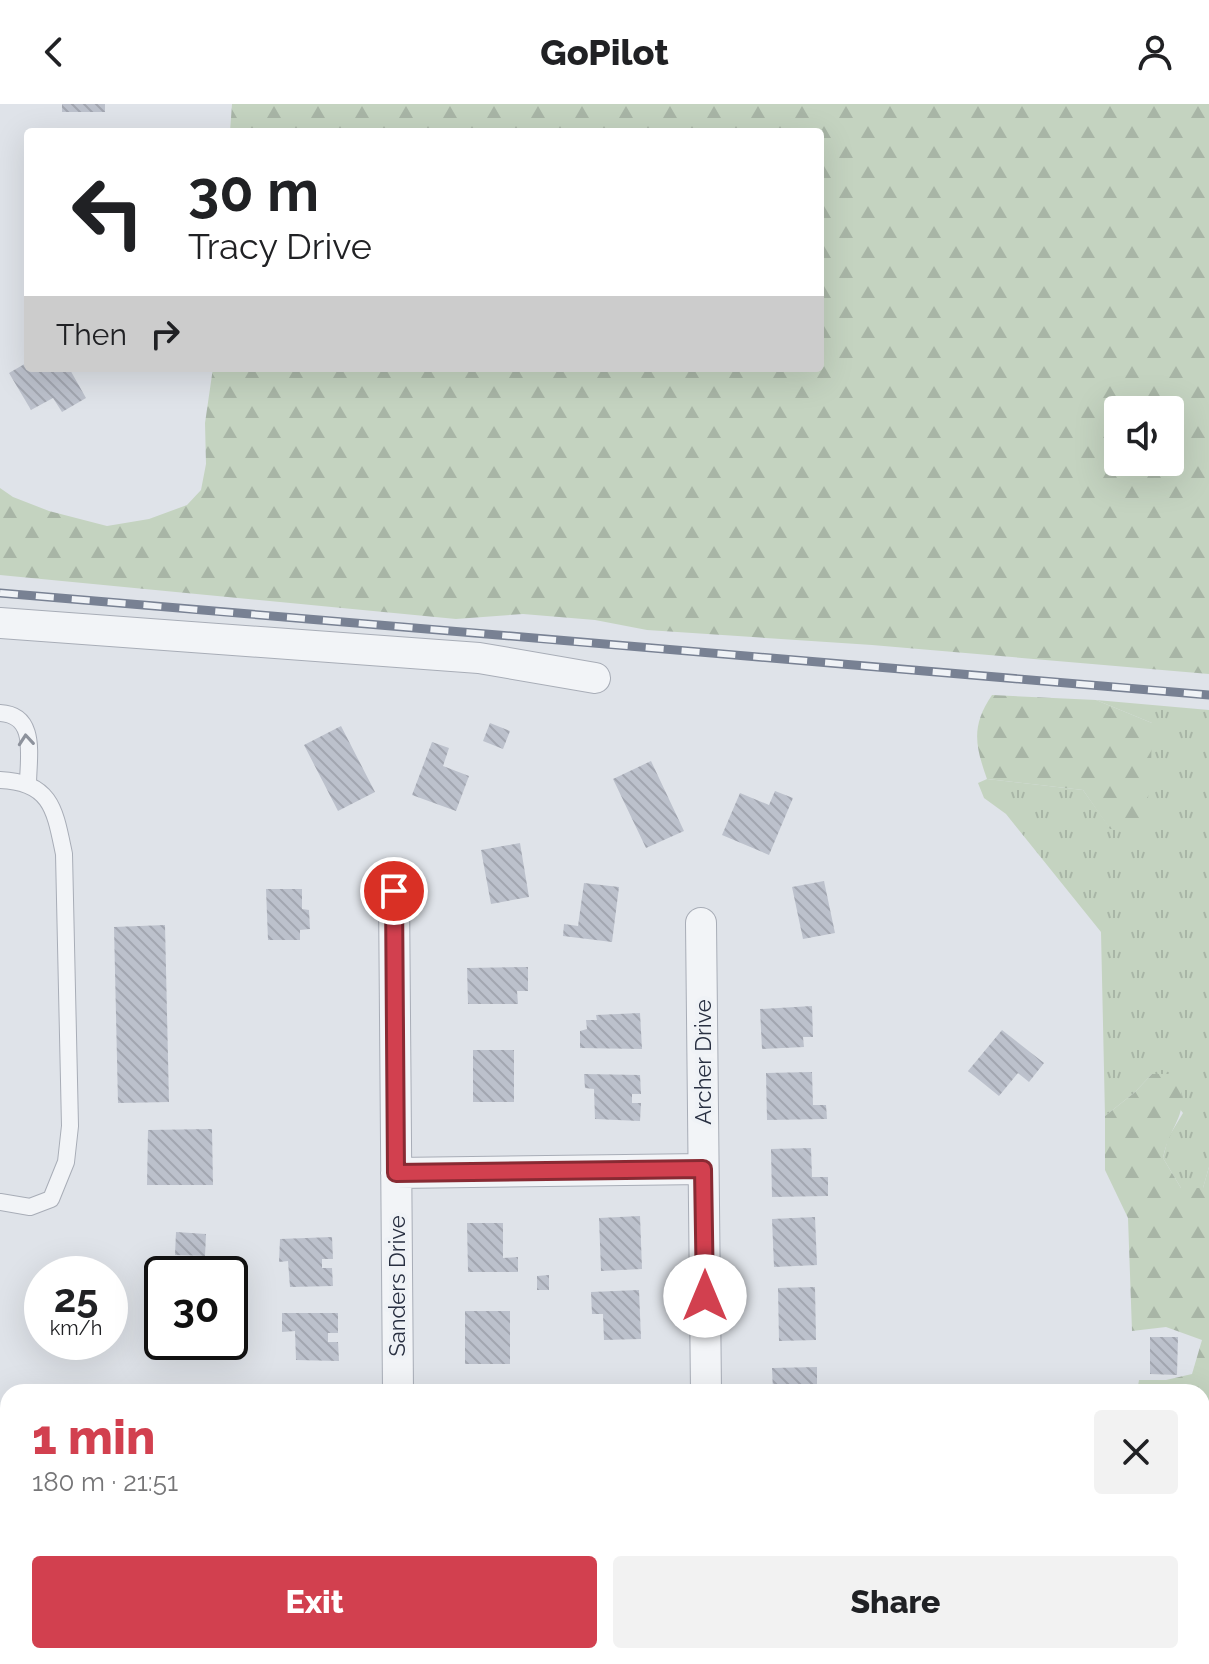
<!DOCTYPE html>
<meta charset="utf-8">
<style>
:root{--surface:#fff;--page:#f2f2f2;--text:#202124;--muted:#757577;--accent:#d2404f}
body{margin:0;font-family:Raleway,sans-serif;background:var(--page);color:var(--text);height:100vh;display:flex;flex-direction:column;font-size:30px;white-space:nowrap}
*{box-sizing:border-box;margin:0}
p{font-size:26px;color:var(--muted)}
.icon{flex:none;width:44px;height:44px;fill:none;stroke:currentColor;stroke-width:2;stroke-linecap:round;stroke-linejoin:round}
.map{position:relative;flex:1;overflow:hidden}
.drawer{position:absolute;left:0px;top:1280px;width:1210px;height:280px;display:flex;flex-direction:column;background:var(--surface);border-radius:24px 24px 0 0;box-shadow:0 8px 32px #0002}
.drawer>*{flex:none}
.hud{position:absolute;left:24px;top:24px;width:800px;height:244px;border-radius:8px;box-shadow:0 8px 32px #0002;background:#fff;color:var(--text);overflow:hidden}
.buttons{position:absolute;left:1104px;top:292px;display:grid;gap:16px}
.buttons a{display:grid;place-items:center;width:80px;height:80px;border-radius:8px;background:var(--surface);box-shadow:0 8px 32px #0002;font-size:40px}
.speed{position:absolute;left:24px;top:1152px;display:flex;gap:16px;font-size:40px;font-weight:700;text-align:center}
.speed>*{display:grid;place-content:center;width:104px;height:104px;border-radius:50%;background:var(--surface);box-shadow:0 8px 32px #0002;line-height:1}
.speed small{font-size:20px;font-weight:400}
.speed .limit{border:4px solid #111;border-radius:12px;background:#fff;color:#111}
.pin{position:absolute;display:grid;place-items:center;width:68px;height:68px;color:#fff;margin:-34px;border:4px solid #fff;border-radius:50%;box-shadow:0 2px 8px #0007}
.me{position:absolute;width:88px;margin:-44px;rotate:0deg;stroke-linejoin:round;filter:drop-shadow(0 0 6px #0008)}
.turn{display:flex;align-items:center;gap:28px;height:168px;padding:0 32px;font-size:36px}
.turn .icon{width:104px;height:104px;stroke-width:2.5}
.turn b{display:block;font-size:56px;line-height:68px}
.then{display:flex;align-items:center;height:76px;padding:0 32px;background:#0003;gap:16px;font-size:30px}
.round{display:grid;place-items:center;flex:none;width:84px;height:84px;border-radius:8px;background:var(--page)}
.head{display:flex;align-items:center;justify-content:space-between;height:136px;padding:0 32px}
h1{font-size:48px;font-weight:800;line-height:60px;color:var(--accent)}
.cta{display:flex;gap:16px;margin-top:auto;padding:16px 32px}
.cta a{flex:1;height:92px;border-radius:8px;background:var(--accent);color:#fff;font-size:32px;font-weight:800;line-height:92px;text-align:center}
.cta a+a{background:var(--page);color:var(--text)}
header{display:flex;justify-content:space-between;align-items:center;height:104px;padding:0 32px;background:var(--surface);font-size:36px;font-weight:800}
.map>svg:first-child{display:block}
.grass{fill:url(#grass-tufts)}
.forest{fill:url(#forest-firs);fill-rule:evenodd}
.building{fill:url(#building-back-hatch)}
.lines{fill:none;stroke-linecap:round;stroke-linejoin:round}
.lane-casing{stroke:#a8adb7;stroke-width:18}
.street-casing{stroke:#a8adb7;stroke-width:32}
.lane{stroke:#f2f4f7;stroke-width:16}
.street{stroke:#f2f4f7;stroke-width:30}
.rail-casing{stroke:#788193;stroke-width:9}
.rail{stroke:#eff2f6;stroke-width:6;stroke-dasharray:18;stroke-linecap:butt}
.oneway{stroke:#8d929c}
.route-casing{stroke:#882a33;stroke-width:20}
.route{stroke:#d2404f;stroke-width:14}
.labels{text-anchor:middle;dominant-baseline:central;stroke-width:8;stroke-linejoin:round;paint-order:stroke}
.street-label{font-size:22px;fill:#282f41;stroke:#eff2f6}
</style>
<header><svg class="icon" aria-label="back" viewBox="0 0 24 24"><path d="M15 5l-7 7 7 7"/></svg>GoPilot<svg class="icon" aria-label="person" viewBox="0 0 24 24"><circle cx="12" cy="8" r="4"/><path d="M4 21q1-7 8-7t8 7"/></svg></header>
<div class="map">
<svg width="1209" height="1560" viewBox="0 0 1209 1560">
<defs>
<pattern id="grass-tufts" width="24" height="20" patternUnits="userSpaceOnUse" patternTransform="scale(2)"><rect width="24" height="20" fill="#c4d3c0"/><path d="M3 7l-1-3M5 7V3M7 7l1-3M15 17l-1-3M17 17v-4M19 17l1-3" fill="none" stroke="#a8b5a6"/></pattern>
<pattern id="forest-firs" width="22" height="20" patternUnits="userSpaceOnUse" patternTransform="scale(2)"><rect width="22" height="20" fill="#c4d3c0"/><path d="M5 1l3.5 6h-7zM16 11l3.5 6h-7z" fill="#a8b5a6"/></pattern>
<pattern id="building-back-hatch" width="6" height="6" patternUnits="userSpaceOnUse" patternTransform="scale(2)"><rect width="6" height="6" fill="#bcc1cc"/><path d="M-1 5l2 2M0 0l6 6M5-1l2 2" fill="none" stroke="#a2a6b0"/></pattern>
</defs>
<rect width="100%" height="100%" fill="#dfe3e9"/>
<!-- grass -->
<path class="grass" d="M1096,596L1209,606V1063L1203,1084H1181L1163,1054L1168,1034L1183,1009L1152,970L1134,989L1105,1012L1101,828L1006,710L984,694L978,679L987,675L1083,686L1110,724L1152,619Z"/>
<!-- forest -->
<path class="forest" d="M232,0H1209V570L872,541L647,526L595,516L523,510L456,515L0,471V384L13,393L49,407L107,422L149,415L187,401L201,386L206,360L205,319L213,264H820V28H230ZM1118,306H1170V358H1118Z
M992,591L1096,596L1152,619L1151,666L1145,722L1110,725L1083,686L987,675C975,641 971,622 992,591Z
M1152,970H1176C1192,1012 1171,1016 1163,1054L1181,1084H1203L1209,1063V1351L1202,1347V1288H1137L1139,1276H1166L1192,1270L1202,1236L1166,1223L1132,1227L1128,1114L1105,1066V1012L1134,989Z"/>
<!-- building -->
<path class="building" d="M62,0H105V8H62Z
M28,258V264H69L86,294L62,308L53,294L31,306L9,269Z
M490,619L510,627L503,645L483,637Z
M341,622L375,688L338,707L304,641Z
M432,638L449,644L443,662L469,672L456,707L412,691Z
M651,657L684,727L646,744L613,675Z
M775,687L793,694L769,751L722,731L740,689L769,701Z
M520,739L529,793L491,800L481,746Z
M824,777L835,829L803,835L792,783Z
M584,779L619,783L612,838L563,832L564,820L578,822Z
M266,785H302V805L309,806L310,825L300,826V836H268Z
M165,821L169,998L118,999L114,823Z
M528,863V887H517L518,900H468L467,864Z
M812,902L813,933H803L804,943L762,945L760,905Z
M640,909L642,945L580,944V927L587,925L586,916H597L596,911Z
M1002,926L1044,959L1029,978L1018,969L999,992L968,967Z
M473,946H514V998H473Z
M812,968L813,1001H826L827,1015L767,1016L766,969Z
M584,970L640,971L641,990H632V999H641L640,1017L595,1015L594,985L585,984Z
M212,1025L213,1081H147L148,1026Z
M811,1044L812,1073H828V1092L772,1093L771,1045Z
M640,1112L642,1165L601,1167L599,1114Z
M815,1113L817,1161L774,1163L772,1115Z
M467,1119H503V1154L518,1153V1168H468Z
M176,1128L206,1130L205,1152L175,1151Z
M332,1133L333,1155H322V1164H332L333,1182L290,1183L288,1157L279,1158L280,1135Z
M549,1171V1186H537V1172Z
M815,1183L816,1236L779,1237L778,1184Z
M639,1186L641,1235L604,1236L603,1210H592L591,1188Z
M465,1207H510V1260H465Z
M282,1209H338V1229H328V1238H338L339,1257L296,1256L295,1227L282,1228Z
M1150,1233H1178L1177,1271L1150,1270Z
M817,1263V1288H773L772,1264Z
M296,1552H334V1560H296Z
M524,1552L525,1560H473L472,1556Z
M645,1556V1560H586V1557Z"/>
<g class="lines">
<defs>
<path id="lane" d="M0,609C38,611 28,653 28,681
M0,676C52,678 55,707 64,750L70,1022L66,1058L51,1095L30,1103L0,1098"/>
<path id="street" d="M0,519L479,554L595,574
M394,787L398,1288
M701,819L706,1288
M396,1069L703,1065
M400,1552V1560
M708,1552V1560"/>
</defs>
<!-- lane casing -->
<use href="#lane" class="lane-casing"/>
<!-- street casing -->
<use href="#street" class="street-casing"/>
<!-- lane -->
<use href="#lane" class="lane"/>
<!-- street -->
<use href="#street" class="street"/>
<defs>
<path id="rail" d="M0,489L1209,591"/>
</defs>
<!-- rail casing -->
<use href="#rail" class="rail-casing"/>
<!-- rail -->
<use href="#rail" class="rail"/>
</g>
<!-- one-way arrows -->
<defs><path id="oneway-chevron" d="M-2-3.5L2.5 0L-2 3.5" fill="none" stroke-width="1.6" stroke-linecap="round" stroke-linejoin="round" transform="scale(2)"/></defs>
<use class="oneway" href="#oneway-chevron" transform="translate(26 636) rotate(-95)"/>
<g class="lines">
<defs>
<path id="route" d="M394,787L396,1069L703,1065L705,1192"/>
</defs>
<!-- route casing -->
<use href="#route" class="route-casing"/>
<!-- route -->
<use href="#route" class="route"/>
</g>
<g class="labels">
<!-- street labels -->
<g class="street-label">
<text transform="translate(703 958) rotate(-90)">Archer Drive</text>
<text transform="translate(397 1182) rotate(-90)">Sanders Drive</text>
</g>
</g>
</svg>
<div class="buttons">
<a><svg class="icon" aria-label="sound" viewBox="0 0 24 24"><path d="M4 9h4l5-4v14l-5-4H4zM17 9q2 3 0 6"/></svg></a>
</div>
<div class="speed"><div>25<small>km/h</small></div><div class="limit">30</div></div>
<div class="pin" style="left:394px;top:787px;background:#d93025"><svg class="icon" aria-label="arrive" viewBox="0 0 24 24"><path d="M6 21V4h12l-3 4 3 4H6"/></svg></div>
<svg class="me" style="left:705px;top:1192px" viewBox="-20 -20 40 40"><circle r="19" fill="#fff"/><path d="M0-13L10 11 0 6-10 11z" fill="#d2404f"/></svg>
<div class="hud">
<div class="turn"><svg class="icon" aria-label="left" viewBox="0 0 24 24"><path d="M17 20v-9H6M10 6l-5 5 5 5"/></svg><div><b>30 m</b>Tracy Drive</div></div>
<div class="then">Then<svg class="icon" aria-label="right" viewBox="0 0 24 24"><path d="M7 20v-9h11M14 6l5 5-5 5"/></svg></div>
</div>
<section class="drawer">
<div class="head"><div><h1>1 min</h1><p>180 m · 21:51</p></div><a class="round"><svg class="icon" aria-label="close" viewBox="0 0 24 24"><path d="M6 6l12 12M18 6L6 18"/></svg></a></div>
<div class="cta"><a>Exit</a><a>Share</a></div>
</section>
</div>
